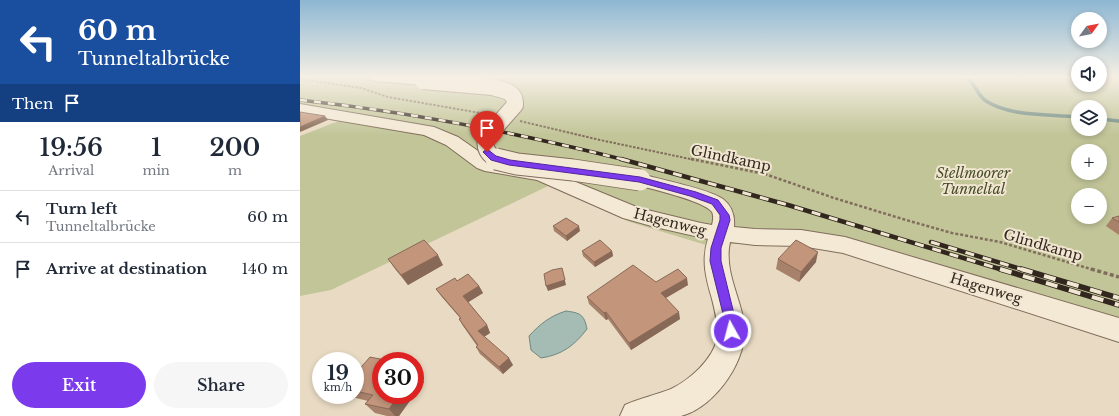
<!DOCTYPE html>
<meta charset="utf-8">
<style>
:root{--surface:#fff;--page:#f6f6f7;--text:#1f2937;--muted:#747a83;--line:#e0e1e3;--accent:#7c3aed}
body{margin:0;font-family:"Libre Baskerville",serif;background:var(--page);color:var(--text);height:100vh;display:flex;flex-direction:column;font-size:15px;white-space:nowrap}
*{box-sizing:border-box;margin:0}
p{font-size:13px;color:var(--muted)}
.icon{flex:none;width:22px;height:22px;fill:none;stroke:currentColor;stroke-width:2;stroke-linecap:round;stroke-linejoin:round}
.map{position:relative;flex:1;overflow:hidden}
.side{display:flex;flex-direction:column;background:var(--surface);width:300px}
.side>*{flex:none}
.guide{background:#1a4fa0;color:#fff;overflow:hidden}
.needle{width:26px;rotate:57deg}
.fabs{position:absolute;left:771px;top:12px;display:grid;gap:8px}
.fabs a{display:grid;place-items:center;width:36px;height:36px;border-radius:50%;background:var(--surface);box-shadow:0 2px 6px #0003;font-size:20px}
.speed{position:absolute;left:12px;top:352px;display:flex;gap:8px;font-size:20px;font-weight:700;text-align:center}
.speed>*{display:grid;place-content:center;width:52px;height:52px;border-radius:50%;background:var(--surface);box-shadow:0 2px 6px #0003;line-height:1}
.speed small{font-size:10px;font-weight:400}
.speed .limit{border:6px solid #d22;background:#fff;color:#111}
.pin{position:absolute;display:grid;place-items:center;width:34px;height:34px;color:#fff;margin:-41px -17px;border-radius:50% 50% 50% 0;rotate:-45deg;box-shadow:0 0 4px #0007}
.pin .icon{rotate:45deg}
.me{position:absolute;width:44px;margin:-22px;rotate:353deg;stroke-linejoin:round;filter:drop-shadow(0 0 3px #0008)}
.turn{display:flex;align-items:center;gap:14px;height:84px;padding:0 12px;font-size:18px}
.turn .icon{width:52px;height:52px;stroke-width:2.5}
.turn b{display:block;font-size:28px;line-height:34px}
.then{display:flex;align-items:center;height:38px;padding:0 12px;background:#0003;gap:8px;font-size:15px}
.eta{display:flex;justify-content:space-evenly;align-items:center;height:68px;text-align:center}
.eta b{font-size:24px;font-weight:600;line-height:28px}
.cta{display:flex;gap:8px;margin-top:auto;padding:8px 12px}
.cta a{flex:1;height:46px;border-radius:24px;background:var(--accent);color:#fff;font-size:16px;font-weight:600;line-height:46px;text-align:center}
.cta a+a{background:var(--page);color:var(--text)}
ul{padding:0;list-style:none}
li{display:flex;align-items:center;gap:12px;height:52px;padding:0 12px;border-top:1px solid var(--line)}
li div{flex:1}
li b{display:block;font-size:15px}
li em{font-style:normal}
main{display:flex;flex:1;min-height:0}
.map>svg:first-child{display:block}
.green{fill:#c2c598;fill-rule:evenodd}
.water{fill:#a4bcb4;stroke:#6d8980}
.lines{fill:none;stroke-linecap:round;stroke-linejoin:round}
.stream{stroke:#6d8980;stroke-width:3.5}
.minor-casing{stroke:#816d5c;stroke-width:2}
.path-far2{stroke:#816d5c;stroke-width:2;stroke-dasharray:2.5 1.5;stroke-linecap:butt}
.path-far1{stroke:#816d5c;stroke-width:2.5;stroke-dasharray:3 2;stroke-linecap:butt}
.path{stroke:#816d5c;stroke-width:3.5;stroke-dasharray:4 2.5;stroke-linecap:butt}
.minor{fill:#f4e9d5;fill-rule:evenodd}
.rail-far2-casing{stroke:#32271e;stroke-width:3.5}
.rail-far1-casing{stroke:#32271e;stroke-width:4.5}
.rail-casing{stroke:#32271e;stroke-width:5.5}
.rail-far2{stroke:#f1e6d1;stroke-width:2.5;stroke-dasharray:7;stroke-linecap:butt}
.rail-far1{stroke:#f1e6d1;stroke-width:3;stroke-dasharray:9;stroke-linecap:butt}
.rail{stroke:#f1e6d1;stroke-width:4;stroke-dasharray:12;stroke-linecap:butt}
.minor-bridge-far1-casing{stroke:#816d5c;stroke-width:18;stroke-linecap:butt}
.minor-bridge-casing{stroke:#816d5c;stroke-width:23;stroke-linecap:butt}
.minor-bridge-far1{stroke:#f4e9d5;stroke-width:16}
.minor-bridge{stroke:#f4e9d5;stroke-width:21}
.wall{fill:#a8816b}
.shaded-wall{fill:#886957}
.building{fill:#c3967c;stroke:#886957}
.route{fill:#7c3aed;stroke:#51269a}
.labels{text-anchor:middle;dominant-baseline:central;stroke-width:4;stroke-linejoin:round;paint-order:stroke}
.street-label{font-size:14px;fill:#32271e;stroke:#f1e6d1}
.park-label{font-size:14px;font-style:italic;fill:#454c27;stroke:#f1e6d1}
</style>
<main>
<section class="side">
<div class="guide">
<div class="turn"><svg class="icon" aria-label="left" viewBox="0 0 24 24"><path d="M17 20v-9H6M10 6l-5 5 5 5"/></svg><div><b>60 m</b>Tunneltalbrücke</div></div>
<div class="then">Then<svg class="icon" aria-label="arrive" viewBox="0 0 24 24"><path d="M6 21V4h12l-3 4 3 4H6"/></svg></div>
</div>
<div class="eta">
<div><b>19:56</b><p>Arrival</p></div>
<div><b>1</b><p>min</p></div>
<div><b>200</b><p>m</p></div>
</div>
<ul>
<li><svg class="icon" aria-label="left" viewBox="0 0 24 24"><path d="M17 20v-9H6M10 6l-5 5 5 5"/></svg><div><b>Turn left</b><p>Tunneltalbrücke</p></div><em>60 m</em></li>
<li><svg class="icon" aria-label="arrive" viewBox="0 0 24 24"><path d="M6 21V4h12l-3 4 3 4H6"/></svg><div><b>Arrive at destination</b></div><em>140 m</em></li>
</ul>
<div class="cta"><a>Exit</a><a>Share</a></div>
</section>
<div class="map">
<svg width="819" height="416" viewBox="0 0 819 416">
<rect width="100%" height="100%" fill="#e9dbc3"/>
<!-- green -->
<path class="green" d="M0,77H778V85H800V77H819V339L552,253L487,242L406,245L330,222L248,186L31,290L0,296V136L41,120L0,106ZM778,107H800V129H778ZM778,151H800V173H778ZM778,195H800V217H778Z"/>
<!-- water -->
<path class="water" d="M266,311C280,313 284,314 287,329C275,345 262,355 241,358L231,350L229,336C240,324 250,316 266,311Z"/>
<g class="lines">
<!-- stream -->
<path class="stream" d="M666,77C675,83 677,95 686,101C711,117 749,114 778,117
M800,119L819,121"/>
<defs>
<path id="minor" d="M68,77H120L128,78L130,81L128,84L123,85L75,81L70,80Z
M0,104L134,127L158,137L191,160L196,162L249,171L339,208L401,223L412,225C413,221 414,216 412,212C405,201 348,188 333,184L330,180L333,176L340,174C359,179 409,189 423,199C432,206 435,216 434,227L455,229L501,230L545,237L819,318V342L543,253L501,246L455,245L430,242C424,270 439,294 444,322C450,357 416,407 381,416C375,416 368,416 362,416C348,416 334,416 320,416L325,405C340,398 356,395 371,389C388,381 414,359 417,338C419,326 415,311 412,299C406,279 401,260 408,239L355,227L323,218L237,180L185,171L177,168L146,145L124,135L0,114Z"/>
</defs>
<!-- minor casing -->
<use href="#minor" class="minor-casing"/>
<!-- path-far2 -->
<path class="path-far2" d="M0,79L61,88L88,97L186,114
M220,121L300,140L395,160"/>
<!-- path-far1 -->
<path class="path-far1" d="M391,159L465,174L534,198L606,220L652,233L700,242L794,270"/>
<!-- path -->
<path class="path" d="M791,269L819,277"/>
<!-- minor -->
<use href="#minor" class="minor"/>
<defs>
<path id="rail-far2" d="M0,100C110,112 218,133 325,160"/>
<path id="rail-far1" d="M321,159L488,205L703,270
M631,242L724,270"/>
<path id="rail" d="M700,269L819,305
M721,269L819,298"/>
</defs>
<!-- rail-far2 casing -->
<use href="#rail-far2" class="rail-far2-casing"/>
<!-- rail-far1 casing -->
<use href="#rail-far1" class="rail-far1-casing"/>
<!-- rail casing -->
<use href="#rail" class="rail-casing"/>
<!-- rail-far2 -->
<use href="#rail-far2" class="rail-far2"/>
<!-- rail-far1 -->
<use href="#rail-far1" class="rail-far1"/>
<!-- rail -->
<use href="#rail" class="rail"/>
<defs>
<path id="minor-bridge-far1" d="M123,81L192,87C203,90 216,91 215,105L186,138C184,149 188,155 198,160"/>
<path id="minor-bridge" d="M196,159L217,164L273,170L340,180"/>
</defs>
<!-- minor-bridge-far1 casing -->
<use href="#minor-bridge-far1" class="minor-bridge-far1-casing"/>
<!-- minor-bridge casing -->
<use href="#minor-bridge" class="minor-bridge-casing"/>
<!-- minor-bridge-far1 -->
<use href="#minor-bridge-far1" class="minor-bridge-far1"/>
<!-- minor-bridge -->
<use href="#minor-bridge" class="minor-bridge"/>
</g>
<!-- wall -->
<path class="wall" d="M819,216V235L806,226L812,218Z
M253,226L280,231L267,241L254,231Z
M282,251H312L313,256L295,267L283,256Z
M88,259L143,265L108,285L95,269Z
M478,259L516,262L499,282L476,269Z
M157,281L179,286L183,293L168,302L187,325L190,333L184,337L213,365L203,374L180,354L176,347L177,346L163,326L159,319L160,318L141,296L136,289Z
M356,282L388,285L366,298L380,319L331,350L308,319L306,320L289,304L287,297Z
M55,374L81,395H114L99,416H87L75,413L65,404L68,401L52,397L50,395H55Z"/>
<!-- shaded-wall -->
<path class="shaded-wall" d="M25,116L28,120L0,132V127Z
M279,226L280,231L267,241L266,236Z
M312,251L313,256L295,267L294,262Z
M518,252L516,262L499,282L501,272Z
M138,255L143,265L108,285L101,275Z
M262,268L266,285L248,291L246,286Z
M387,278L388,285L362,300L361,293Z
M179,286L183,293L167,303L163,296Z
M306,312L308,319L306,320L304,313Z
M379,312L380,319L331,350L329,343Z
M187,325L190,333L182,338L178,331Z
M209,358L213,365L203,374L199,367Z
M116,372L124,382L115,394V374Z
M99,395H114L99,416H95L89,409Z"/>
<!-- building -->
<path class="building" d="M0,112L25,116L0,127Z
M819,216V222L812,218Z
M266,218L279,226L266,236L253,226Z
M124,240L138,255L101,275L88,259Z
M300,240L312,251L294,262L282,251Z
M496,240L518,252L501,272L478,259Z
M333,265L356,282L378,269L387,278L361,293L379,312L329,343L306,312L304,313L287,297Z
M262,268L265,280L246,286L244,274L252,270Z
M168,274L179,286L163,296L187,325L178,331L209,358L199,367L176,347L178,345L159,319L161,318L136,289L155,278L157,281Z
M70,357L90,361H81V395H99L89,409L65,404L73,395L55,391V374Z"/>
<!-- sky -->
<linearGradient id="sky" x2="0" y2="1"><stop stop-color="#8db7d3"/><stop offset="0.57" stop-color="#f5efe4"/><stop offset="1" stop-color="#f5efe4" stop-opacity="0"/></linearGradient>
<rect width="819" height="135" fill="url(#sky)"/>
<!-- route -->
<path class="route" d="M187,149L196,156L210,160L340,177L396,192L418,200L429,215L430,220L421,248V261L436,322L437,331L435,335L431,337L426,335L425,331V322L410,261L411,248L420,220V215L412,204L390,196L339,182L209,165L191,160L183,152Z"/>
<g class="labels">
<!-- street labels -->
<g class="street-label">
<text transform="translate(431 158) rotate(12)">Glindkamp</text>
<text transform="translate(370 222) rotate(14)">Hagenweg</text>
<text transform="translate(743 245) rotate(16)">Glindkamp</text>
<text transform="translate(686 288) rotate(17)">Hagenweg</text>
</g>
<!-- park labels -->
<g class="park-label">
<text x="673" y="173">Stellmoorer<tspan x="673" dy="16">Tunneltal</tspan></text>
</g>
</g>
</svg>
<div class="fabs">
<a><svg class="needle" viewBox="-14 -14 28 28"><path d="M0-13l5 13h-10z" fill="#e53935"/><path d="M0 13l5-13h-10z" fill="#747a83"/></svg></a>
<a><svg class="icon" aria-label="sound" viewBox="0 0 24 24"><path d="M4 9h4l5-4v14l-5-4H4zM17 9q2 3 0 6"/></svg></a>
<a><svg class="icon" aria-label="layers" viewBox="0 0 24 24"><path d="M12 4l9 5-9 5-9-5zM3 14l9 5 9-5"/></svg></a>
<a>+</a>
<a>−</a>
</div>
<div class="speed"><div>19<small>km/h</small></div><div class="limit">30</div></div>
<div class="pin" style="left:187px;top:152px;background:#d93025"><svg class="icon" aria-label="arrive" viewBox="0 0 24 24"><path d="M6 21V4h12l-3 4 3 4H6"/></svg></div>
<svg class="me" style="left:431px;top:331px" viewBox="-20 -20 40 40"><circle r="17" fill="#7c3aed" stroke="#fff" stroke-width="3"/><path d="M0-11L8 9 0 5-8 9z" fill="#fff"/></svg>
</div>
</main>
